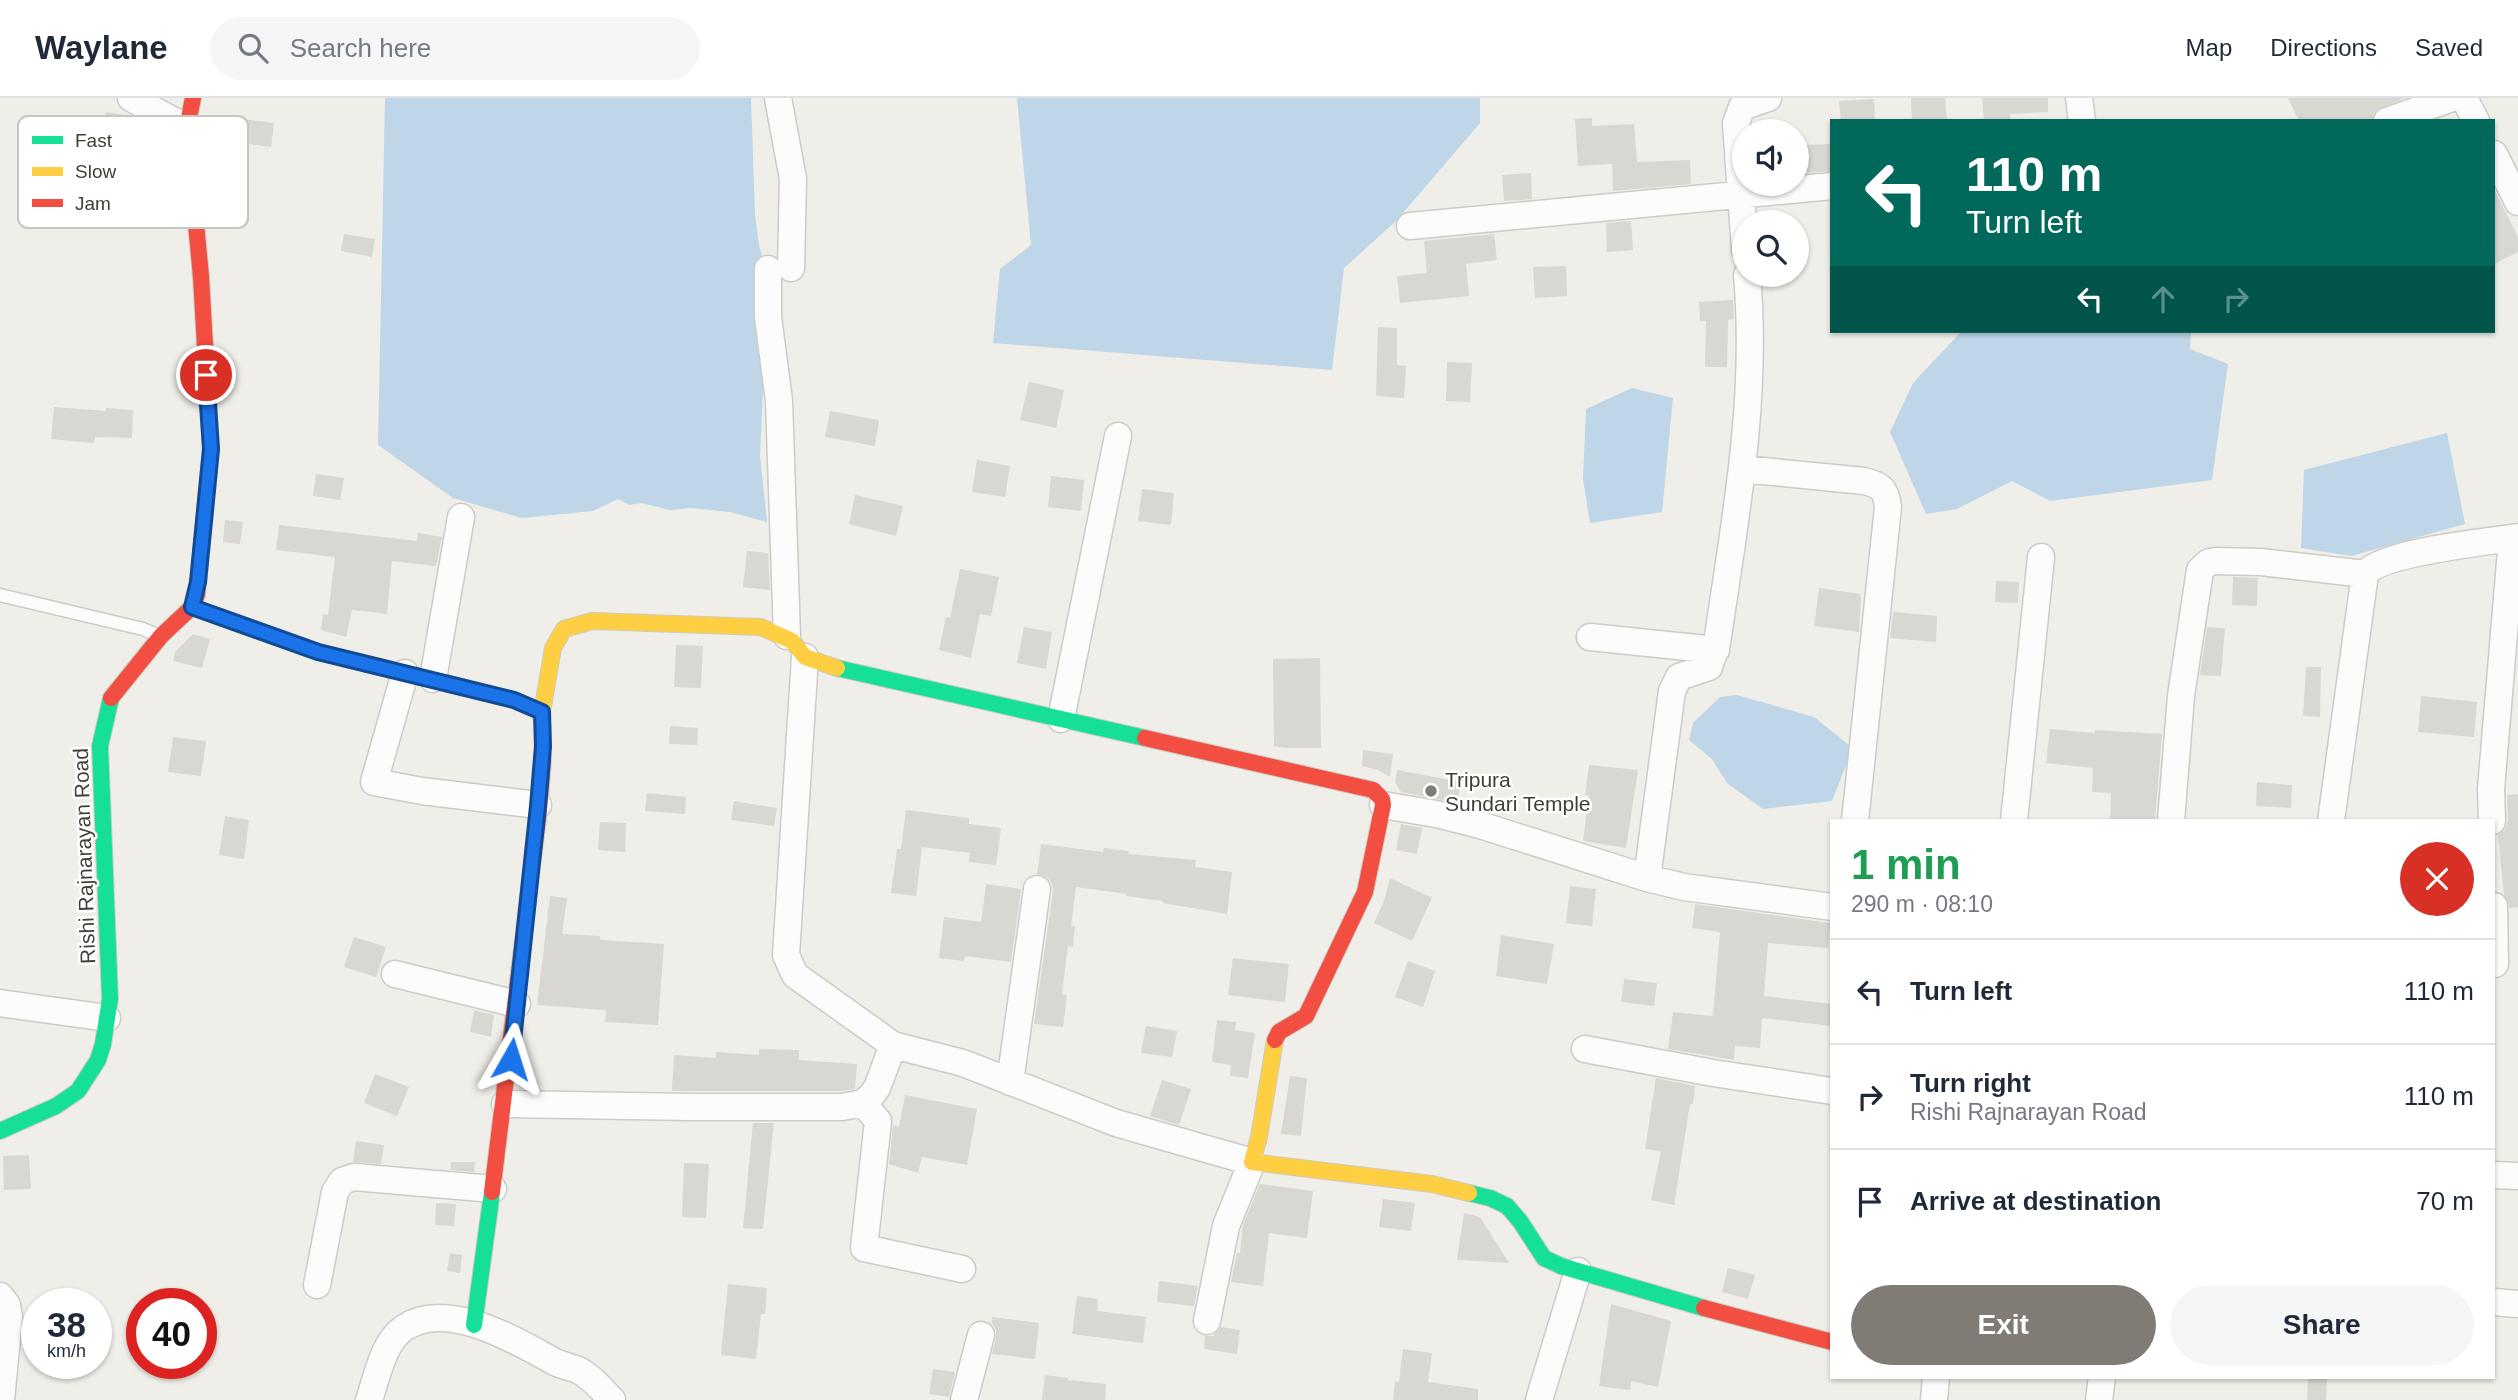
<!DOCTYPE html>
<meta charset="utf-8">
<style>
:root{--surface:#fff;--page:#f6f6f7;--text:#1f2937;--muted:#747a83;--line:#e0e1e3;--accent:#807c75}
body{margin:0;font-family:Helvetica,sans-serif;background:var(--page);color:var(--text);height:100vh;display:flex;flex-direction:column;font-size:26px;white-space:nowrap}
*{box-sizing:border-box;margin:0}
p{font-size:23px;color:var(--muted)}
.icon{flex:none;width:38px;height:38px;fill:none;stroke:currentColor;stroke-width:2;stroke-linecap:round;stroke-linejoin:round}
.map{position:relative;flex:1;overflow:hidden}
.drawer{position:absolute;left:1830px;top:721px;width:665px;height:560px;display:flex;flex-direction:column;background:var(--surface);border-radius:0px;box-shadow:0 2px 5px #0004}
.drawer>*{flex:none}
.hud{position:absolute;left:1830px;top:21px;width:665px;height:214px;border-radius:0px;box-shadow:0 2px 5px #0004;background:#00695c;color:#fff;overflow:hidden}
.tools{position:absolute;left:1732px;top:21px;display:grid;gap:14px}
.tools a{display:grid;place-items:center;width:77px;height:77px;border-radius:50%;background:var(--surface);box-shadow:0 2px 5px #0004;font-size:35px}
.speed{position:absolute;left:21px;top:1190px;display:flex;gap:14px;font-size:35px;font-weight:700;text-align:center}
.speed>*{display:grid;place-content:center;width:91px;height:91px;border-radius:50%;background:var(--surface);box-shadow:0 2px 5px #0004;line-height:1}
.speed small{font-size:18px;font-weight:400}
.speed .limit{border:10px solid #d22;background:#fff;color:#111}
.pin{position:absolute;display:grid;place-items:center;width:60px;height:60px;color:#fff;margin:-30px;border:4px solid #fff;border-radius:50%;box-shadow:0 2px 7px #0007}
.me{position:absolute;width:77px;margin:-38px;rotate:6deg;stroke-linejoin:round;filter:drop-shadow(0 0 5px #0008)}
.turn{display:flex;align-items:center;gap:24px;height:147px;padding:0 21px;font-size:32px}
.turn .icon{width:91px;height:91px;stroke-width:2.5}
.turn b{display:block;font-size:49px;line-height:60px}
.lanes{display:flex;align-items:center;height:66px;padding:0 21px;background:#0003;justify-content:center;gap:35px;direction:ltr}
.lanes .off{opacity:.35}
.round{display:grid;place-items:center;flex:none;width:74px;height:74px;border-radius:37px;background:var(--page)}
.head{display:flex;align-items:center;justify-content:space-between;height:119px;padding:0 21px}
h1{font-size:42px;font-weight:700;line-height:52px;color:#1e9e55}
.button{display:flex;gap:14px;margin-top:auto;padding:14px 21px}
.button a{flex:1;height:80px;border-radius:42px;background:var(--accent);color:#fff;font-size:28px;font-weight:700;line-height:80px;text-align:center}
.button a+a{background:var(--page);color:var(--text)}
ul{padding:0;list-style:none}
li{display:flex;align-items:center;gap:21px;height:105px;padding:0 21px;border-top:2px solid var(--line)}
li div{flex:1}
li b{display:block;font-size:26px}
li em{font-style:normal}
header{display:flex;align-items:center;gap:42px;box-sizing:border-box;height:98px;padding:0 35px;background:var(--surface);border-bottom:2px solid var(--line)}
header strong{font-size:33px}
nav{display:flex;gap:38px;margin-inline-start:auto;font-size:24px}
.search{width:490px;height:63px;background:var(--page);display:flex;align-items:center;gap:18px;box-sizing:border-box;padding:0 24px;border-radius:38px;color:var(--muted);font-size:26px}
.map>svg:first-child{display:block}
.water{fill:#bed6e8}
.building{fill:#d8d7d2}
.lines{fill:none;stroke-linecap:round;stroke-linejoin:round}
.lane-casing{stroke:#cdcbc7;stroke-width:15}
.street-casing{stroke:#cdcbc7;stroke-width:29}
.fast-casing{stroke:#cdcbc1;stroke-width:18}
.slow-casing{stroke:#cdcbc1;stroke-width:18}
.jam-casing{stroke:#cdcbc1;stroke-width:18}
.lane{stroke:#fdfcfc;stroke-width:12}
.street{stroke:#fdfcfc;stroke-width:26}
.fast{stroke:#16e098;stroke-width:16}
.slow{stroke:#ffcf43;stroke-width:16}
.jam{stroke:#f24e42;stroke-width:16}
.route-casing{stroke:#114b97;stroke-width:18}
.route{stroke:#1a73e8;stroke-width:12}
.poi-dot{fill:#807c75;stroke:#fff;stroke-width:2.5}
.labels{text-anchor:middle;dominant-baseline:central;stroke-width:5;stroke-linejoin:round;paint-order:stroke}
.poi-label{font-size:21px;fill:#443f36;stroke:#fff;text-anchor:start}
.street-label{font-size:21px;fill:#443f36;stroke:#fff}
.key{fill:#fff;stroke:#c7c5c3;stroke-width:2}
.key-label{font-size:19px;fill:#443f36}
</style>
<header>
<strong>Waylane</strong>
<div class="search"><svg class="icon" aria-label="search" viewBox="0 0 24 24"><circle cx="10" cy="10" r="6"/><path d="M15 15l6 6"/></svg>Search here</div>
<nav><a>Map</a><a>Directions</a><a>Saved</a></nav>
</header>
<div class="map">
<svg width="2518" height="1302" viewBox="0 0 2518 1302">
<rect width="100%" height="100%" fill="#efeee9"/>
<!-- water -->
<path class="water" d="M385,0H751L755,117L759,147L769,185L760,213L763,292L760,358L767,424L730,414L691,410L670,412L641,405L629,407L618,401L593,413L522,420L453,400L378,347Z
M1017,0H1480V25L1396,123L1344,170L1332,272L993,245L1000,171L1031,147Z
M1962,233H2191L2190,251L2228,266L2212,382L2050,403L2012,383L1957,411L1926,416L1890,334L1913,285Z
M1632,290L1673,300L1662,414L1590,425L1583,381L1586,311Z
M2447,335L2465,426L2351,458L2301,450L2304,372Z
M1737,597L1814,619L1853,650L1832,703L1763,711L1727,685L1712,661L1689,642L1693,625L1720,599Z"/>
<!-- building -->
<path class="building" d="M1911,0H1945L1947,23H1912Z
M1982,0H2048V14L2010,16L2011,23H1984Z
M2288,0H2405L2376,12L2372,23H2299Z
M1874,1L1875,23H1841L1839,3Z
M106,14L131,18L128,36L154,38L168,49L170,69L130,65L131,52L98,47Z
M211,17L274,25L271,49L209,41Z
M1592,20V28L1634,26L1637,64L1690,62L1691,86L1613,93L1612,66L1578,68L1575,21Z
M1832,46V73L1801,75L1800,47Z
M1531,75L1532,101L1504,103L1502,77Z
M2494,91L2518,139V154L2494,166Z
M1631,123L1633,152L1607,154L1606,125Z
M344,136L375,141L372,159L341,153Z
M1494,136L1497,162L1466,166L1469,198L1400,205L1397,178L1427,175L1424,143Z
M1566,168L1567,198L1535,200L1533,169Z
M1733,202L1734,221L1728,222L1727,269H1705L1706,223H1700L1699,204Z
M1378,229L1397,230V267L1406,268L1404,300L1376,298Z
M1447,264L1472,265L1470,304L1446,303Z
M1029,284L1064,292L1056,330L1020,322Z
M54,309L106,313V310L133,312L132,340L95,339L94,345L51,341Z
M830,313L879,322L875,348L825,339Z
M977,362L1010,368L1005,399L972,394Z
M316,376L344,380L340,402L313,398Z
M1051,378L1084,382L1081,413L1048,409Z
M1142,391L1174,395L1171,427L1138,423Z
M855,397L903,408L896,438L849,426Z
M225,422L243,424L240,446L223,444Z
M279,427L417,443L418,435L442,439L436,468L392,463L387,516L352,512L346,539L321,532L323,516L328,517L335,459L276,452Z
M747,453L768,455L770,492L743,489Z
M960,471L999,479L991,518L980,516L971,560L939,552L946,519L950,520Z
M2233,479L2258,480L2257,508L2232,507Z
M1996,483L2019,484L2018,505L1995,504Z
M1819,490L1861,496L1859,534L1814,528Z
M1893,514L1937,518L1936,544L1890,540Z
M1024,529L1052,534L1046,571L1017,565Z
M2207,529L2225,530L2221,578L2200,577Z
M193,536L210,541L202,570L173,563L175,554Z
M676,547L703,548L701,590L674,589Z
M1320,560L1321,650H1285L1274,648L1273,561Z
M2306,569H2321L2320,619L2303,618Z
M2421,598L2477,604L2474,639L2418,634Z
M670,628L698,630L697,647L669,646Z
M2050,631L2095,635V632L2162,636L2155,723H2110L2111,695L2092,694L2093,670L2046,665Z
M173,639L206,643L201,678L168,674Z
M1363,652L1393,656L1390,679L1378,672L1362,668Z
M1589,667L1638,672L1626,750L1583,743L1589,697H1585Z
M1397,672L1461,684L1457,705L1401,694L1395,684Z
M2257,684L2292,687L2291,710L2256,708Z
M647,695L686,699L685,716L645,713Z
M2518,696V809L2510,810L2504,797L2498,737L2505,731L2508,723L2507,697Z
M734,703L777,710L774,728L731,722Z
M906,712L969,720V726L1001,730L996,767L969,764L970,755L922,749L916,798L891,795L897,751H901Z
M225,718L249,722L244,761L219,757Z
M600,724L626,725L625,754L598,752Z
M1401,726L1422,730L1417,756L1396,752Z
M1041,746L1103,754L1104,750L1129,753L1128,756L1196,762L1195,769L1232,774L1227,816L1163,805V803L1126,798L1127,796L1076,789L1071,828H1075L1073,849L1068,848L1062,896L1067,897L1063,929L1034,926L1053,793L1052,786L1047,779L1037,776Z
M1390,780L1432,800L1412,843L1374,825L1384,803Z
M986,786L1021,791L1011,864L965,858L964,863L939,860L944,819L981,824Z
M1570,788L1596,791L1592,828L1566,825Z
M550,798L567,800L562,836L600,838V842L664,846L658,927L605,924L606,912L537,907Z
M1695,806L1830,825L1828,850L1768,845L1764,898L1832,906V928L1762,920L1760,950L1735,948L1734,962L1668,951L1673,914L1712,918L1713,917L1720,834L1692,830Z
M1501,837L1554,846L1547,886L1496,878Z
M354,839L386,849L376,879L344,869Z
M1233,860L1289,866L1285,904L1228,897Z
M1408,863L1435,873L1423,909L1395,899Z
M1624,881L1657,885L1654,908L1621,904Z
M474,912L494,917L491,939L470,934Z
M1217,922L1236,924L1235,932L1255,935L1248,980L1230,978L1231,967L1212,964Z
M1146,928L1177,933L1172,959L1141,955Z
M759,951L799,952V962L857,966L855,991L841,993H672L674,957L716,960V954L759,957Z
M375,976L409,989L397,1018L364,1005Z
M1290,978L1307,980L1301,1038L1281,1036Z
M1656,980L1695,988L1693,1006H1690L1674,1107L1651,1102L1661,1053L1645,1051Z
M1162,982L1191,991L1179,1027L1150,1018Z
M905,997L977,1011L967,1067L922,1059L918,1075L889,1066L893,1027L899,1029Z
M753,1025H774L763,1131L743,1130Z
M356,1043L384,1047L381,1066L353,1064Z
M29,1057L31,1091L4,1092L3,1058Z
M451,1064H475L474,1074L451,1072Z
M684,1065L709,1066L706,1120L682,1119Z
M1260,1086L1313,1093L1307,1140L1269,1135L1263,1188L1231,1184L1237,1155H1240L1243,1127Z
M1383,1101L1415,1105L1411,1133L1379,1129Z
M436,1105L456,1106L454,1128L435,1127Z
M1464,1115L1480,1119L1509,1165L1457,1162Z
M450,1155L462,1157L460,1175L447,1173Z
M1728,1170L1755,1177L1748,1201L1722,1194Z
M1159,1183L1198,1188L1194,1208L1157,1204Z
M728,1186L767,1190L765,1216H761L756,1261L721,1257Z
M1077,1198L1098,1201L1097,1213L1146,1219L1143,1245L1072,1236Z
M1611,1206L1671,1223L1658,1289L1631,1283L1630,1292L1599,1288Z
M992,1219L1039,1225L1035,1261L992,1256L996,1240V1232L992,1225Z
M1221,1229L1240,1232L1237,1256L1204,1251L1205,1238H1213Z
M1403,1251L1432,1255L1428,1284L1478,1291V1302H1393L1395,1283L1399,1284Z
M933,1271L955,1274L949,1299L929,1296Z
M1045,1277L1068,1280V1282L1106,1286L1105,1302H1042Z
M2308,1279H2327L2326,1302H2307Z"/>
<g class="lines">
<defs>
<path id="lane" d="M0,497L143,531L159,538"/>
<path id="street" d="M131,0L187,30
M778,0L793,81L791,170
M2079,0L2082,23
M2464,0L2476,23
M2387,23L2452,0
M2494,56L2518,104
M1410,128L1832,88
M1745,152L1736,25L1742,9L1768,0
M768,171V219L779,303L787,538
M1743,371L1864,383C1881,387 1886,391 1888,409L1855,723
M1590,539L1716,552
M405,575L374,684L422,693L538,707
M433,581L461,419
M1061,621L1118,338
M1383,707L1436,716L1480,727L1647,780L1684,789L1832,809
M2014,723L2041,459
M2171,723L2181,598L2200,472L2209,464L2216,463L2261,464L2365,476
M2331,723L2365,476C2381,454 2488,444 2518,439
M2492,723L2491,691L2512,440
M1647,780L1672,593L1679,579L1709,569L1717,545C1735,422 1758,302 1747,177
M2494,808L2495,866
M395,876L517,906
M0,905L107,920
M893,947L963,965L1116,1025L1252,1064L1226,1128L1207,1223
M1585,951L1713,975L1832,993
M1010,984L1037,791
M863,1005L878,1023L864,1150L962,1171
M505,1006L691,1009H842L863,1005L871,998L877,990L893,947L795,877L786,857L805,559
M2494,1077L2518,1078
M317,1187L335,1094L342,1083L354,1079L493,1091
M0,1198L7,1207L9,1219L1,1302
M2494,1204L2518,1206
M369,1302C377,1279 383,1244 404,1230C447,1201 515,1242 555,1264C563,1268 572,1269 580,1273C593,1280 602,1292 612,1302
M964,1302L981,1237
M1539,1302L1578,1173
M1934,1302L1936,1279
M2099,1302L2102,1279"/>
<path id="fast" d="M837,570L1145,640
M0,1033L56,1008L78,993L98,962L103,946L110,901L100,648L111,600
M1469,1095L1490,1100L1507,1108L1520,1123L1544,1160L1561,1168L1704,1210
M474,1227L492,1094"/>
<path id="slow" d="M192,509L319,554L474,592
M542,614L553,550L564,531L592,523L761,529L792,543L805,559L837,570
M1275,942L1259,1039L1252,1064L1432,1086L1469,1095"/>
<path id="jam" d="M474,592L514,602L542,614L543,663L539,712L492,1094
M111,600L161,538L192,509L197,497L211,351L201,179L187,30L193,0
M1145,640L1373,692L1382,701L1383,707L1365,794L1306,918L1279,934L1275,942
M1704,1210L1832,1244"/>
</defs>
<!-- lane casing -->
<use href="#lane" class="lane-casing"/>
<!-- street casing -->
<use href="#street" class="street-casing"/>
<!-- fast casing -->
<use href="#fast" class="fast-casing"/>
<!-- slow casing -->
<use href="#slow" class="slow-casing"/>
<!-- jam casing -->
<use href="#jam" class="jam-casing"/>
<!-- lane -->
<use href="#lane" class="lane"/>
<!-- street -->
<use href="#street" class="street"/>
<!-- fast -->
<use href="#fast" class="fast"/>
<!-- slow -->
<use href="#slow" class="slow"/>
<!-- jam -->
<use href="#jam" class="jam"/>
</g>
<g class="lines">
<defs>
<path id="route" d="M206,277L211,351L198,484L192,509L318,554L514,602L542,614L543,648L538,708L511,961"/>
</defs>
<!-- route casing -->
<use href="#route" class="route-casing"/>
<!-- route -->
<use href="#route" class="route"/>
</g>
<!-- markers -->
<circle class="poi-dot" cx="1431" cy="693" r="7"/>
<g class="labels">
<!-- poi labels -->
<g class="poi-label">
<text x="1445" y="681">Tripura<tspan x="1445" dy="24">Sundari Temple</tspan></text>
</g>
<!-- street labels -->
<g class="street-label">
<text transform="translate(84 758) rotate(-92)">Rishi Rajnarayan Road</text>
</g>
</g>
<!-- legend -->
<rect x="18" y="18" width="230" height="112" rx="10" class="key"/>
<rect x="32" y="38" width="31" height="8" fill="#16e098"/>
<rect x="32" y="69" width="31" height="9" fill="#ffcf43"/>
<rect x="32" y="101" width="31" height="8" fill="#f24e42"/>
<g class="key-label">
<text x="75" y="49">Fast</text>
<text x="75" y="80">Slow</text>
<text x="75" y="112">Jam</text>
</g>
</svg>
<div class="tools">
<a><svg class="icon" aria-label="sound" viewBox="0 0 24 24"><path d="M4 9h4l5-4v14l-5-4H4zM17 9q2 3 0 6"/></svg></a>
<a><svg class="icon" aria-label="search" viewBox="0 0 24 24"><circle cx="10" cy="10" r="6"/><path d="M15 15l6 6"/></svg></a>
</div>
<div class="speed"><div>38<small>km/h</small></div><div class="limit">40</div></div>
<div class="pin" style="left:206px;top:277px;background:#d93025"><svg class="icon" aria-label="arrive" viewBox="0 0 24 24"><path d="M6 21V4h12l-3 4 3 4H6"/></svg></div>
<svg class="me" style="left:511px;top:961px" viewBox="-20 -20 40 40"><path d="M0-17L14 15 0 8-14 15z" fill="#1a73e8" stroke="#fff" stroke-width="4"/></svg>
<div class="hud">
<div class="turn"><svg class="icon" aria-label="left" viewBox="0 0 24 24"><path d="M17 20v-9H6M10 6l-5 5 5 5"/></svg><div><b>110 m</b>Turn left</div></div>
<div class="lanes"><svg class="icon" aria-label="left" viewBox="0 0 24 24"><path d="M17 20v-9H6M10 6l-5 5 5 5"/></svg><svg class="icon off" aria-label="ahead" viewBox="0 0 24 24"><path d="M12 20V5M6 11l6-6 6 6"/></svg><svg class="icon off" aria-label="right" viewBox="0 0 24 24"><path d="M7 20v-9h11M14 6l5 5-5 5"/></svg></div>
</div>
<section class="drawer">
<div class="head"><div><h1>1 min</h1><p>290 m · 08:10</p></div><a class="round" style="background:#d93025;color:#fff"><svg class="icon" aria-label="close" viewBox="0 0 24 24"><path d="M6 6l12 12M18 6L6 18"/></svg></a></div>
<ul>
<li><svg class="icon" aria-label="left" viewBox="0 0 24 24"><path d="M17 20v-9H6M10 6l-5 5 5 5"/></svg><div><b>Turn left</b></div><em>110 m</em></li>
<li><svg class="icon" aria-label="right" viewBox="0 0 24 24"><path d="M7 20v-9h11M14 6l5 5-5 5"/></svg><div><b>Turn right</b><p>Rishi Rajnarayan Road</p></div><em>110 m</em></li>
<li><svg class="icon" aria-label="arrive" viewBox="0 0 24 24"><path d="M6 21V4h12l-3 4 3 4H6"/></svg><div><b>Arrive at destination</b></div><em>70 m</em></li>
</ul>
<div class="button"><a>Exit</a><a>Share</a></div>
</section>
</div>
